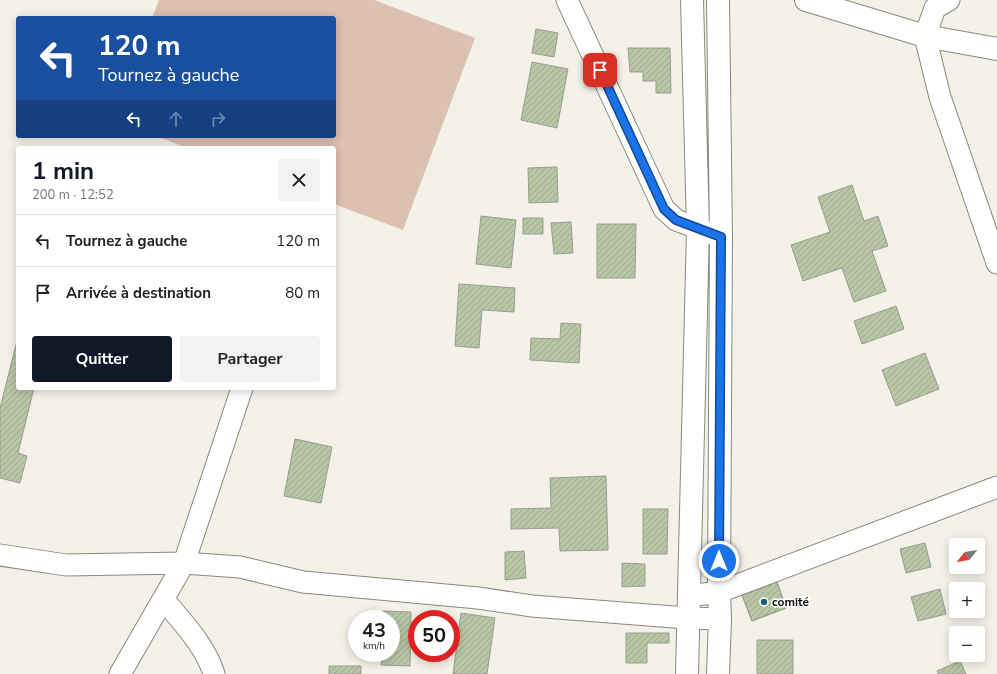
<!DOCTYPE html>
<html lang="fr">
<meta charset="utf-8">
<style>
:root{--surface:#fff;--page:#f2f2f2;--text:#222;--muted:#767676;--line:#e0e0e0;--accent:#111827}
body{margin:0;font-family:"Nunito Sans",sans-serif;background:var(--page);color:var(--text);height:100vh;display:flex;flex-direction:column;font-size:15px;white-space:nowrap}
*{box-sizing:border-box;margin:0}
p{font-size:13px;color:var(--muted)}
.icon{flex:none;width:22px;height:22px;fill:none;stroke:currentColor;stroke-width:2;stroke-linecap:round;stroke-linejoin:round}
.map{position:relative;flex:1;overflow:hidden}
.details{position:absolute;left:16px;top:146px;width:320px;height:244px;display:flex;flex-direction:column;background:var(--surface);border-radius:4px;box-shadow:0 2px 10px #0003}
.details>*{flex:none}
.top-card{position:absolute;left:16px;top:16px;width:320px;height:122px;border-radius:4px;box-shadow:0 2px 10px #0003;background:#1a4fa0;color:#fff;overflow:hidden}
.needle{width:26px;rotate:240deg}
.buttons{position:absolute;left:949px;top:538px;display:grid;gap:8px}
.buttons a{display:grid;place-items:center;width:36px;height:36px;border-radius:4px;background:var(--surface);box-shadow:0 2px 10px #0003;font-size:20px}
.speed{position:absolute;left:348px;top:610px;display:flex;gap:8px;font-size:20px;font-weight:700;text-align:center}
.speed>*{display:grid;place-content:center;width:52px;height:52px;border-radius:50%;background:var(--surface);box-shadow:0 2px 10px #0003;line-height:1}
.speed small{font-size:10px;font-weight:400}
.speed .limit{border:6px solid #d22;background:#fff;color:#111}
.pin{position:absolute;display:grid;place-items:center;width:34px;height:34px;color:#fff;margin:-17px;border-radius:8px;box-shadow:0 2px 6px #0006}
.me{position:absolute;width:44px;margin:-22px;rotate:0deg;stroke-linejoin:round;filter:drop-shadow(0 0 3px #0008)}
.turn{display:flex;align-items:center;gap:14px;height:84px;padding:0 16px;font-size:18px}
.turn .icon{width:52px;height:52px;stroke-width:2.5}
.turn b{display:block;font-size:28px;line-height:34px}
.lanes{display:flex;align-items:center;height:38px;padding:0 16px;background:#0003;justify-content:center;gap:20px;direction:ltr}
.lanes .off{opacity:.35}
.round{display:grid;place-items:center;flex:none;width:42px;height:42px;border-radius:4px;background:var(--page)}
.headline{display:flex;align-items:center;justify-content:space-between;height:68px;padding:0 16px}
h1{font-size:24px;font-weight:700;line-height:30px;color:var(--accent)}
.primary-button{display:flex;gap:8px;margin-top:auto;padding:8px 16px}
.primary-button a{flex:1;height:46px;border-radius:4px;background:var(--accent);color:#fff;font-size:16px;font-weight:700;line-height:46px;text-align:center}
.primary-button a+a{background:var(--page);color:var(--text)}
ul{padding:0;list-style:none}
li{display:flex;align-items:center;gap:12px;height:52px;padding:0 16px;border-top:1px solid var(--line)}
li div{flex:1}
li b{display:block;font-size:15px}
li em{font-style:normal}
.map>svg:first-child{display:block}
.grass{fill:#dcc0b1}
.building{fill:url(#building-hatch);stroke:#989c93}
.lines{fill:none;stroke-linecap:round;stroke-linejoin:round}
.minor-casing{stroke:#8a897f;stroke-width:23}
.major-casing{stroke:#8a897f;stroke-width:24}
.minor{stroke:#fff;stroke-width:21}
.major{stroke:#fff;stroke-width:22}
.route-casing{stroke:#114b97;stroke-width:10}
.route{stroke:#1a73e8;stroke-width:7}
.poi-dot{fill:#1e5f74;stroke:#fff;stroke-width:1.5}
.labels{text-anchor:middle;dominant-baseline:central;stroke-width:3.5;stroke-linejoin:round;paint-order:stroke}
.poi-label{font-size:12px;font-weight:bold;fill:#0c0c09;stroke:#fff;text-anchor:start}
</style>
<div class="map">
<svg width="997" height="674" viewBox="0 0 997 674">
<defs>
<pattern id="building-hatch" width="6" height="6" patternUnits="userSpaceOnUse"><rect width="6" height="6" fill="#b9c6a6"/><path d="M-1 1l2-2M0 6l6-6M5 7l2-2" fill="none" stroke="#9ea98e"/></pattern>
</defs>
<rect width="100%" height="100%" fill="#f4f2e8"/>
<!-- grass -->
<path class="grass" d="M159,0H374L475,38L403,230L334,204V148H187L156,136H334V18H152Z"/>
<!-- building -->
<path class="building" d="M536,29L558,33L554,57L532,53Z
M628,48H670L671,93H656V81H643V72H630Z
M532,62L568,69L557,128L521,120Z
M557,167L558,202L529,203L528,168Z
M852,185L864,221L878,216L888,246L872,251L886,291L854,302L842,268L803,281L791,245L830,232L818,197Z
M481,216L516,220L511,268L476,264Z
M523,218H543V234H523Z
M571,222L573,253L554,254L551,223Z
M597,224H636L635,278H597Z
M459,284L515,288L514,312L482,310L479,348L455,346Z
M896,306L904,329L862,344L854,321Z
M561,323L581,324L579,363L530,360L531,338L560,339Z
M17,341L18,342V388H34L18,453L27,456L20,483L0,478V408Z
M925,353L939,389L896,406L882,370Z
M295,439L332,447L321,503L284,496Z
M606,476L608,550L560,551L559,528L511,529V509L551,508L550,478Z
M643,509H668L667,554H643Z
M925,543L931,567L906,573L900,549Z
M524,551L526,578L505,580V552Z
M622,563L645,564V586L622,587Z
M777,582L786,608L752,621L742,595Z
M777,582L786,608L752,621L742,595Z
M940,589L946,614L918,621L911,597Z
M383,611L411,612L410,666L381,665L382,653H391V619H383Z
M461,613L495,618L487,674H453Z
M626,633H669V643H647V663H626Z
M757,640H793V674H757Z
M960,661L966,674H938L937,671Z
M329,666H361V674H329Z"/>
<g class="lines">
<defs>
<path id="minor" d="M567,0L664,209L676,220L721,237
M949,0L935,8L925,36L940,97L997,263
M0,555L66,565L184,563L240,567L303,582L478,598L532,606L687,618L720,619
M689,596L719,592L997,487
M164,600C183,623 205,645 214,674
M120,674L184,563L242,388"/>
<path id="major" d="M806,0L925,36L997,49
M687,674L698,229L692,0
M718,674L720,619L719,592L721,237L718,0"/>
</defs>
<!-- minor casing -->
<use href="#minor" class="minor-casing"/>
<!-- major casing -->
<use href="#major" class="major-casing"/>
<!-- minor -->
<use href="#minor" class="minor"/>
<!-- major -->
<use href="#major" class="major"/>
</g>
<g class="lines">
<defs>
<path id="route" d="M600,70L664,209L676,220L721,237L719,561"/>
</defs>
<!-- route casing -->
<use href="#route" class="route-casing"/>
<!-- route -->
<use href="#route" class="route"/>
</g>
<!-- markers -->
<circle class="poi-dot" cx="764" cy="602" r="4"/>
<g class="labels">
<!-- poi labels -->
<g class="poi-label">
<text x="772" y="602">comité</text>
</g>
</g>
</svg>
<div class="buttons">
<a><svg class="needle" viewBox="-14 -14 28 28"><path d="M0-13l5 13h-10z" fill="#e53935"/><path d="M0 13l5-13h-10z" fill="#767676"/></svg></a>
<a>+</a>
<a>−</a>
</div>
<div class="speed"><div>43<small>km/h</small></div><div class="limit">50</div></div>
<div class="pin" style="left:600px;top:70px;background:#d93025"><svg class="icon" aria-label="arrive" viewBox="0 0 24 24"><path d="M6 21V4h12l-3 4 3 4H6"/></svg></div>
<svg class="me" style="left:719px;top:561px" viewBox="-20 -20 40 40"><circle r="17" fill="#1a73e8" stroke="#fff" stroke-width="3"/><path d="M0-11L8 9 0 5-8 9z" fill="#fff"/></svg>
<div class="top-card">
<div class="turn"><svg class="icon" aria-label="left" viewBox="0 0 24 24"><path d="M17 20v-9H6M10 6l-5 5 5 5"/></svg><div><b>120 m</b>Tournez à gauche</div></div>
<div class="lanes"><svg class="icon" aria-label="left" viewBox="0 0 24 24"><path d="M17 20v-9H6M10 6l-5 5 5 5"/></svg><svg class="icon off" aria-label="ahead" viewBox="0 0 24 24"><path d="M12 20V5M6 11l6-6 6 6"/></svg><svg class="icon off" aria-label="right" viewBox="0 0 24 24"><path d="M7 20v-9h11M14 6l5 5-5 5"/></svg></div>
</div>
<section class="details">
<div class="headline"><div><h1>1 min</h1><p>200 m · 12:52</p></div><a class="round"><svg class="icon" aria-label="close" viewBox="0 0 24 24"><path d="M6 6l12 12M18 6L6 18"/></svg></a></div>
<ul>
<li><svg class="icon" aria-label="left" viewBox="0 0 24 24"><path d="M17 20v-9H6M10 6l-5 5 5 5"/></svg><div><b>Tournez à gauche</b></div><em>120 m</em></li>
<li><svg class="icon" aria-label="arrive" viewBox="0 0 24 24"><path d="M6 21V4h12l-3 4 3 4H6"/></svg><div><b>Arrivée à destination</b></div><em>80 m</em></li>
</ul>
<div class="primary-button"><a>Quitter</a><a>Partager</a></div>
</section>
</div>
